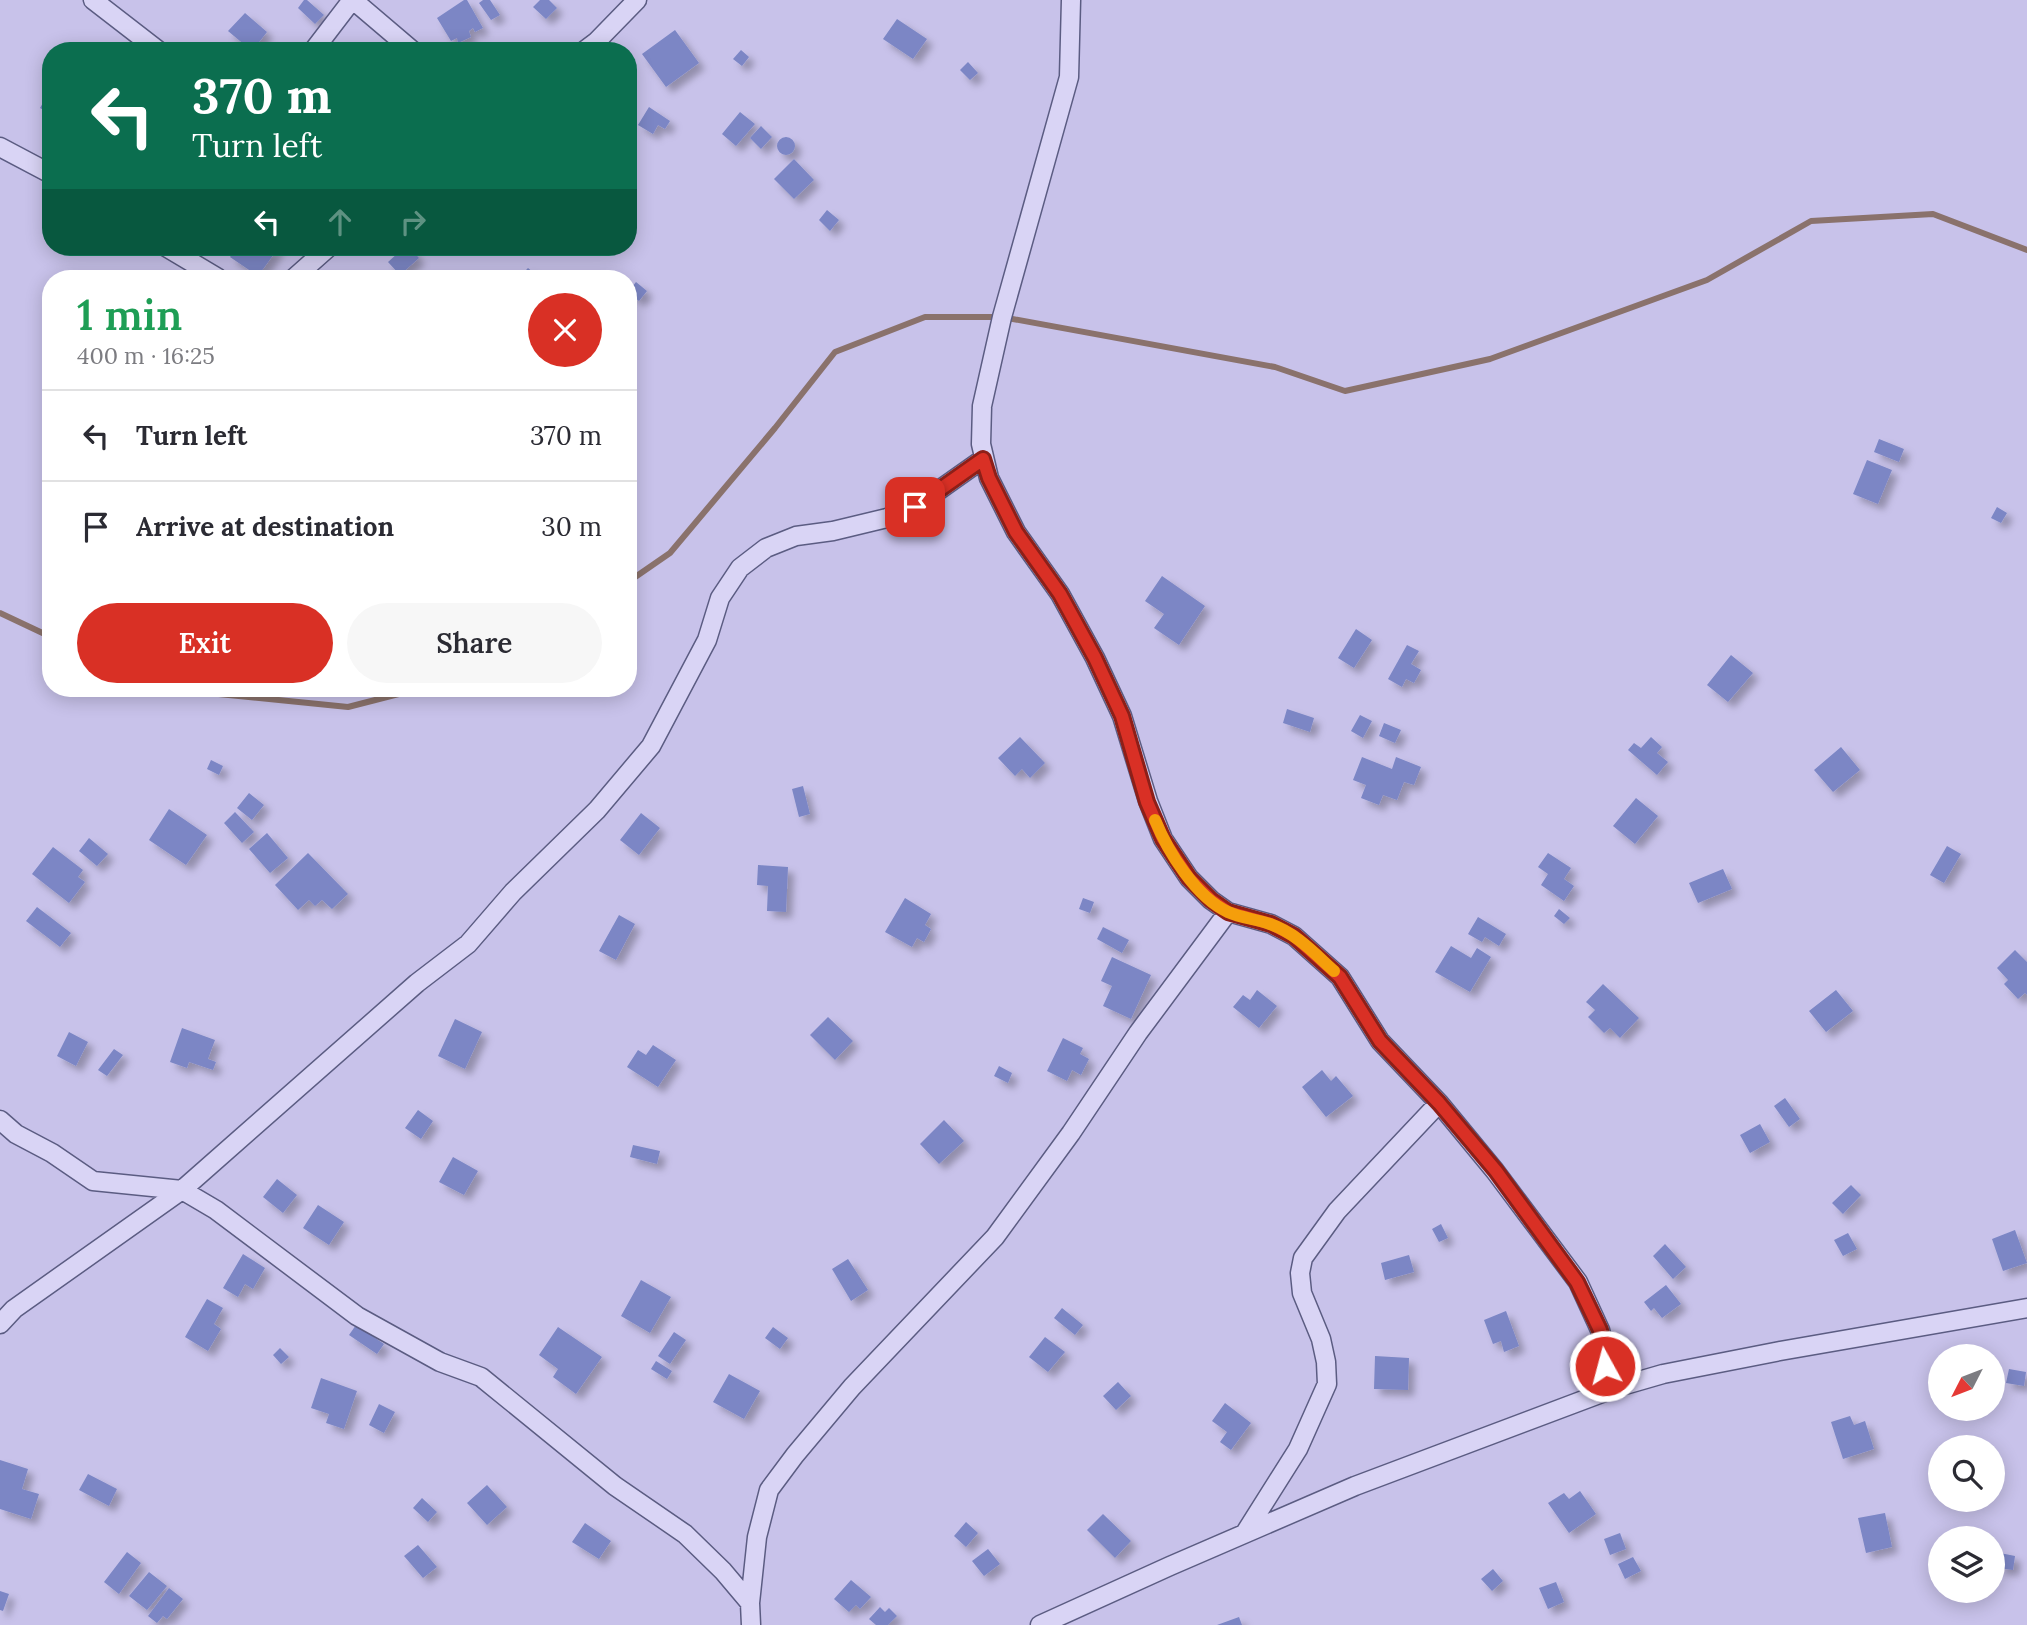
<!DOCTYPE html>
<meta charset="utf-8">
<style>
:root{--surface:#fff;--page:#f7f7f7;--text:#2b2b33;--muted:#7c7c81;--line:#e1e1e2;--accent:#d93025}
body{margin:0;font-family:Lora,serif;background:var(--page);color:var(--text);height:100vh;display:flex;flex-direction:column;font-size:26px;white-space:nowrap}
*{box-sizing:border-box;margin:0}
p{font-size:23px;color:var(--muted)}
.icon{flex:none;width:38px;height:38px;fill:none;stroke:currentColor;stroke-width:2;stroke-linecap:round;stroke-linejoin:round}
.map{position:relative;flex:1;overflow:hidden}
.sheet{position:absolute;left:42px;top:270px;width:595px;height:427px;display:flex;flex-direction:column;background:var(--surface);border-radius:28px;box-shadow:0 4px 18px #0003}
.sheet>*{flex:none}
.banner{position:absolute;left:42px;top:42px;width:595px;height:214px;border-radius:28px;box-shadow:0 4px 18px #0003;background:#0b6e4f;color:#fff;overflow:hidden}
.needle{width:46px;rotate:228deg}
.controls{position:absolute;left:1928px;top:1344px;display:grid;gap:14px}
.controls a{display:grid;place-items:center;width:77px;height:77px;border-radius:50%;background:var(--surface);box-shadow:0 4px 18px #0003;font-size:35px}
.pin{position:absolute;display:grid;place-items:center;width:60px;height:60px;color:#fff;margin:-30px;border-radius:14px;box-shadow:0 4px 10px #0006}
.me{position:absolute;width:77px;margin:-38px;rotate:353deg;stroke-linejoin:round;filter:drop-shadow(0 0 5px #0008)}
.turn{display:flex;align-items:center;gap:24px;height:147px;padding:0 35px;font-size:32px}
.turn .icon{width:91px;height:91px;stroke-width:2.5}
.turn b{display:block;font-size:49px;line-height:60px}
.lanes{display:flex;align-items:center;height:66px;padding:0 35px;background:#0003;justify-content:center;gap:35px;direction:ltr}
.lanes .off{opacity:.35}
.round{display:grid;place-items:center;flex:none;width:74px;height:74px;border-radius:37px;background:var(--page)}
.headline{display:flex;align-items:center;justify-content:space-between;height:119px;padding:0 35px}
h1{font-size:42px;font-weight:600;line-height:52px;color:#1e9e55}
.cta{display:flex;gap:14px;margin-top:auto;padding:14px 35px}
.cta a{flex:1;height:80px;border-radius:42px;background:var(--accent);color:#fff;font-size:28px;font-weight:600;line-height:80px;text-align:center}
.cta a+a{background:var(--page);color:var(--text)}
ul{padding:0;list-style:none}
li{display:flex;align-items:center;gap:21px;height:91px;padding:0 35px;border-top:2px solid var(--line)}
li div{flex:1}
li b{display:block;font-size:26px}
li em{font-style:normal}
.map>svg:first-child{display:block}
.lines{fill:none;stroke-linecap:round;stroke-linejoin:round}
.stream{stroke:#8a726c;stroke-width:6}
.building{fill:#7b86c5;filter:url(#shadow)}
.street-casing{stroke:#5b5c82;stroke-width:21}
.street{stroke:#d9d4f5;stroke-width:18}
.route-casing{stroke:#8d1f18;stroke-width:18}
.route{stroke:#d93025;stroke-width:12}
.slow{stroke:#f59e0b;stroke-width:12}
</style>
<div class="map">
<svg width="2027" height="1625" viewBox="0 0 2027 1625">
<defs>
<filter id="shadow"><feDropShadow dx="6" dy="6" stdDeviation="3.5" flood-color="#0004"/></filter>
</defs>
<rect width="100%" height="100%" fill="#c8c2ea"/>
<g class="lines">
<!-- stream -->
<path class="stream" d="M628,582L670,553L775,428L835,352L925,317H1002L1275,367L1345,391L1490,359L1707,280L1811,221L1933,214L2027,250
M0,613L51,637
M158,688L348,707L422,688"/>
</g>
<!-- building -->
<path class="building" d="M304,0H307L324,15L315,24L298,8Z
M464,0H467L483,28L475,32L473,28L469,31L471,37L458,43L457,38L451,41L437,18Z
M483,0H490L500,15L491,20L479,3Z
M540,0H549L557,8L546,19L533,7Z
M245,13L267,32L252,51L228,31Z
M897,19L927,39L913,59L883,39Z
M675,30L699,63L666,87L642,54Z
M741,50L749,57L742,66L733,59Z
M968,62L978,73L970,80L960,70Z
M51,89V114L40,108Z
M649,107L670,121L665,129L658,125L653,134L638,125Z
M740,112L755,124L736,146L722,134Z
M761,126L772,137L761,149L750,138Z
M777 146a9 9 0 1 1 18 0a9 9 0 1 1-18 0Z
M794,159L814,180L794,199L774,179Z
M827,210L839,220L830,231L819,220Z
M237,247H279L258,276L230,257Z
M392,247H409L419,258L400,275L388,262L398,253Z
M528,268L540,278H518Z
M636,282L647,291L639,301L628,292Z
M1879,439L1904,449L1899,462L1874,452Z
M1867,460L1892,470L1878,504L1853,494Z
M1997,507L2007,513L2001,523L1991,518Z
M1162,576L1205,606L1179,645L1154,628L1164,614L1145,601Z
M1356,629L1372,640L1354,668L1338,658Z
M1407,645L1419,651L1411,664L1421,670L1414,683L1406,679L1402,687L1388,679Z
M1731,655L1753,673L1728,702L1707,685Z
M1287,709L1314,718L1310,732L1283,723Z
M1360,715L1372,721L1363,738L1351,731Z
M1384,723L1401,730L1395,743L1379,736Z
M1020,737L1045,763L1030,778L1022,769L1015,776L998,758Z
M1651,737L1662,747L1657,753L1668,762L1657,775L1628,750L1634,743L1641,748Z
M1841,747L1860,770L1833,792L1814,770Z
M1362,757L1392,769L1396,757L1421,767L1414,785L1404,782L1397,800L1383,795L1379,805L1361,798L1366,785L1353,780Z
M211,760L223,766L219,775L207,769Z
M803,786L810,814L799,817L792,789Z
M249,793L264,805L252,820L237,808Z
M1636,798L1658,816L1635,844L1613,826Z
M169,809L207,835L186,865L149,840Z
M235,812L254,832L242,843L224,823Z
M641,813L660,828L639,855L620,840Z
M267,833L288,858L270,873L249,849Z
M89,838L108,854L97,866L79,851Z
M1947,846L1961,854L1944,883L1930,875Z
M53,847L83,870L78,877L85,882L69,903L32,874Z
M308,853L348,894L332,909L322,900L315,906L309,900L298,910L275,885Z
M1548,853L1571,868L1564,879L1574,886L1564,901L1541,885L1548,874L1538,867Z
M758,865L788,867L786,912L767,911L768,886L757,885Z
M1723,869L1732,889L1698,903L1689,883Z
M905,898L931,914L925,925L931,929L924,942L917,938L912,947L885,932Z
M1083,898L1094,902L1090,913L1079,909Z
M37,907L71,933L60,947L26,921Z
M1559,909L1570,918L1564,924L1554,916Z
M619,915L635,924L616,960L599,951Z
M1478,917L1506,934L1499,946L1485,937L1482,942L1468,934Z
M1103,927L1129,940L1122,953L1097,939Z
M1451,946L1471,958L1477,948L1491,957L1470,992L1435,972Z
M2015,950L2027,962V995L2025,993L2018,999L2004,984L2008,980L1997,968Z
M1112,957L1151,975L1131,1019L1103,1006L1112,986L1101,981Z
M1603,984L1639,1018L1620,1038L1610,1028L1604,1033L1588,1017L1595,1010L1586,1002Z
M1257,990L1277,1006L1259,1028L1233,1007L1243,995L1250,1000Z
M1836,990L1853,1011L1826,1032L1809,1011Z
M828,1017L853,1041L835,1060L810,1035Z
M455,1019L482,1032L465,1069L438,1056Z
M182,1028L215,1040L208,1059L216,1062L213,1070L189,1062L187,1068L170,1062Z
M69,1032L88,1042L76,1066L57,1056Z
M1063,1038L1083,1048L1080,1054L1089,1059L1081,1075L1072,1070L1067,1081L1047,1071Z
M653,1045L676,1060L658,1087L627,1067L638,1050L646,1055Z
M114,1049L123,1055L107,1076L98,1070Z
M999,1066L1012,1073L1008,1083L994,1076Z
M1322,1070L1331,1081L1336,1076L1353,1096L1326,1117L1302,1087Z
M1785,1098L1800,1119L1789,1127L1774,1106Z
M418,1110L433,1121L421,1139L405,1128Z
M944,1120L964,1141L939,1164L920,1144Z
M1760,1124L1770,1142L1750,1153L1740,1135Z
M633,1145L660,1151L657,1164L630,1157Z
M453,1157L478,1171L464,1195L439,1182Z
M277,1179L297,1195L283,1213L263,1197Z
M1851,1185L1861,1195L1843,1214L1832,1203Z
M318,1205L344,1222L329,1245L303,1228Z
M1441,1224L1448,1238L1439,1242L1432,1229Z
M2015,1230L2027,1263L2003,1271L1992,1239Z
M1848,1233L1857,1249L1843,1256L1834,1240Z
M1665,1244L1686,1267L1673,1279L1653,1256Z
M243,1254L265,1268L253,1289L245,1284L238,1297L223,1288Z
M1409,1255L1414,1272L1385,1280L1381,1263Z
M848,1259L868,1290L851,1301L832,1269Z
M641,1280L671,1297L650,1333L621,1316Z
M1666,1285L1681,1304L1662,1318L1654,1308L1651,1311L1644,1302Z
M207,1299L223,1308L214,1324L221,1329L208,1351L185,1337Z
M1062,1308L1083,1325L1075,1335L1054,1318Z
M1506,1311L1519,1346L1504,1352L1501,1341L1493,1344L1484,1320Z
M356,1325L384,1344L377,1354L349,1335Z
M558,1327L602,1357L576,1394L553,1377L558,1369L539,1355Z
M773,1327L788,1338L780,1349L765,1338Z
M674,1332L686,1340L670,1364L658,1356Z
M1045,1337L1065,1352L1048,1372L1029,1357Z
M280,1348L289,1357L281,1364L273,1355Z
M1375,1356L1409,1358L1408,1390L1374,1389Z
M656,1361L672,1371L667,1379L651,1369Z
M2009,1369L2026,1372L2024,1386L2006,1383Z
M729,1374L760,1391L744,1419L713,1402Z
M321,1378L357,1391L344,1429L326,1423L329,1414L311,1408Z
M1118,1382L1131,1396L1116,1410L1103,1396Z
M1225,1403L1251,1423L1231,1450L1220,1442L1227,1432L1212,1421Z
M379,1404L395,1412L384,1433L369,1425Z
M1850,1416L1854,1425L1865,1421L1874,1449L1843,1459L1831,1422Z
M0,1460L28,1469L22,1489L39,1494L31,1519L0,1509Z
M88,1474L117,1489L109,1506L79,1490Z
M487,1485L507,1507L487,1525L467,1503Z
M1580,1491L1596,1514L1569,1533L1548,1503L1564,1493L1569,1499Z
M422,1498L437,1512L428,1522L413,1508Z
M1885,1513L1892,1547L1866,1553L1858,1518Z
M1103,1514L1131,1541L1115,1558L1087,1530Z
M966,1522L978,1533L966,1547L954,1536Z
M585,1523L611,1541L599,1559L572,1542Z
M1620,1533L1626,1549L1610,1555L1604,1539Z
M418,1545L437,1567L423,1578L404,1556Z
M988,1549L1000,1564L984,1576L972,1561Z
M127,1552L141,1563L119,1594L104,1582Z
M2000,1553L2015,1556L2013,1570L1998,1568Z
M1633,1557L1641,1571L1625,1579L1618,1564Z
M1493,1569L1503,1581L1492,1591L1481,1579Z
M149,1572L167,1586L147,1610L129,1596Z
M851,1580L871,1597L860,1609L856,1605L849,1612L834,1599Z
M1556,1582L1564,1602L1548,1609L1539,1588Z
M169,1588L183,1599L167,1619L163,1616L157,1623L148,1616Z
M0,1591L9,1594L3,1611L0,1610Z
M880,1607L885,1612L889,1608L897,1616L888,1625H876L869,1619Z
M1239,1617L1242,1625H1217Z"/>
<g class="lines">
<defs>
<path id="street" d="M93,0L159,51
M353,0L413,51
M1071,0L1069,77L1002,317L982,406L981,444L989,478L1016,532L1060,594L1095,658L1122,716L1148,801L1163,839L1189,878L1211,900L1228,912L1271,924L1294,936L1340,977L1380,1041L1439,1103L1495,1171L1578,1282L1600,1330L1605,1351L1606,1391
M313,51L352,0
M584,51L596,42L637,0
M0,147L51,174
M166,247L218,278
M294,278L329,247
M0,1120L16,1134L52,1153L93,1181L182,1190L216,1210L357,1316L440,1362L481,1377L615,1486L685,1534L723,1571L750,1603
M0,1324L14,1309L182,1190L417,983L468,944L513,892L597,810L651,746L707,640L720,598L740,568L766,548L796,536L833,531L887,518L915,507L983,459
M1245,1533L1298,1449L1327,1384L1326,1362L1321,1339L1302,1293L1300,1273L1303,1258L1337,1211L1439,1103
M751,1625L750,1603L757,1537L769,1490L795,1455L852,1387L995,1237L1071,1133L1138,1033L1228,912
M1040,1625L1170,1566L1355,1486L1618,1387L1663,1374L1780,1351L2027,1308"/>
</defs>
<!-- street casing -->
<use href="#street" class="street-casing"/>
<!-- street -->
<use href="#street" class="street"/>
</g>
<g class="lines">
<defs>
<path id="route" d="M915,507L983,459L989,478L1016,532L1060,594L1095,658L1122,716L1147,802L1163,839L1189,878L1211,900L1228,912L1271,924L1294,936L1340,977L1380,1041L1439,1103L1496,1171L1577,1282L1600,1330L1605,1351V1366"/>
</defs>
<!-- route casing -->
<use href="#route" class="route-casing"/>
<!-- route -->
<use href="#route" class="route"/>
<!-- slow -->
<path class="slow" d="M1155,820C1168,852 1196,897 1228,912C1241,918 1256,919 1270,924C1296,933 1314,953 1334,971"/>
</g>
</svg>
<div class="controls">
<a><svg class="needle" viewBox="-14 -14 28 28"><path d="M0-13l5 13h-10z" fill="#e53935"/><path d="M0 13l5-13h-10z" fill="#7c7c81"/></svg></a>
<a><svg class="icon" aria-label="search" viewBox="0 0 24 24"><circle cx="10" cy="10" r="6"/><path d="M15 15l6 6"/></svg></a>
<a><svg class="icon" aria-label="layers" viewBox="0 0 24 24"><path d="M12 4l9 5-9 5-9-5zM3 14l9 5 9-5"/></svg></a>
</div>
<div class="pin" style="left:915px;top:507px;background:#d93025"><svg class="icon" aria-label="arrive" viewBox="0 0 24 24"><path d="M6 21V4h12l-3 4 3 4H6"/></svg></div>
<svg class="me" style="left:1605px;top:1366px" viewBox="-20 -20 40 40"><circle r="17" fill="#d93025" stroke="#fff" stroke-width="3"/><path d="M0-11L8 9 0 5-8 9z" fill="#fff"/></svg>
<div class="banner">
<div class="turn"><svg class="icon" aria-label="left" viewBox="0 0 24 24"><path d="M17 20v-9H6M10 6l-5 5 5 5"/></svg><div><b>370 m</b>Turn left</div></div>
<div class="lanes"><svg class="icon" aria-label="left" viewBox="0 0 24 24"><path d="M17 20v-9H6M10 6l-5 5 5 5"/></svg><svg class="icon off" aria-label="ahead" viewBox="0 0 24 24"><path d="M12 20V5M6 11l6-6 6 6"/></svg><svg class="icon off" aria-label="right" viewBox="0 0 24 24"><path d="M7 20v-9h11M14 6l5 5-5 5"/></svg></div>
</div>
<section class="sheet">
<div class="headline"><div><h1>1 min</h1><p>400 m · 16:25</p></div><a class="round" style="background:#d93025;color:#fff"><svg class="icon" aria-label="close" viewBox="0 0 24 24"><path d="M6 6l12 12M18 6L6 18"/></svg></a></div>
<ul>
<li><svg class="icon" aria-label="left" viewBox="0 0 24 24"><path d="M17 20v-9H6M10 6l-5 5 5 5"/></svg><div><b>Turn left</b></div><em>370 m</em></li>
<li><svg class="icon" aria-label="arrive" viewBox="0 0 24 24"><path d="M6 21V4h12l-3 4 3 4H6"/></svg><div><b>Arrive at destination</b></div><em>30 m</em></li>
</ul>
<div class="cta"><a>Exit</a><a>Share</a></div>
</section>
</div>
